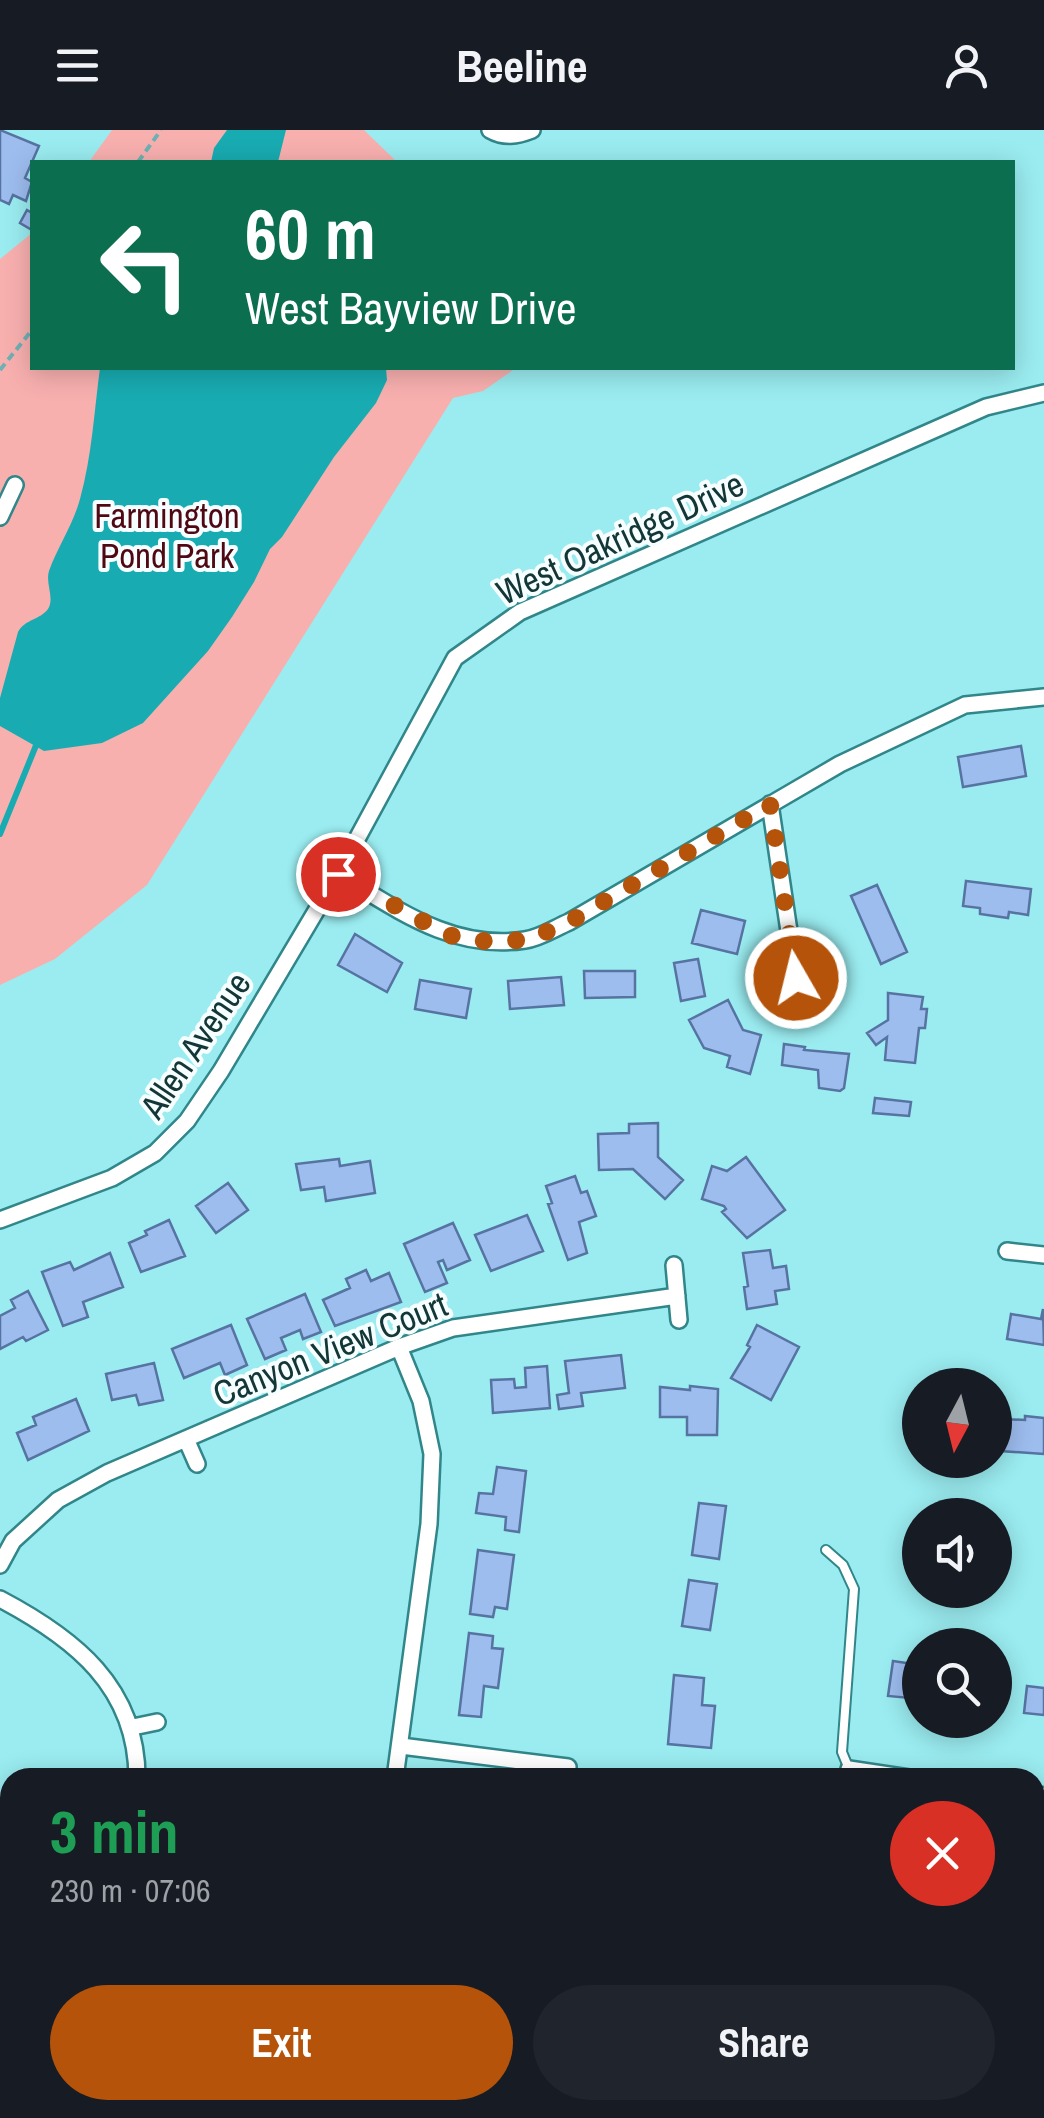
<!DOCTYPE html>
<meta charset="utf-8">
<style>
:root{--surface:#171b24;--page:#20242c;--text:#f1f3f6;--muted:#9ea1a6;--accent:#b45309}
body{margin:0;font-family:"Archivo Narrow",sans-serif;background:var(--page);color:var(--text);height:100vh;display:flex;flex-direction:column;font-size:38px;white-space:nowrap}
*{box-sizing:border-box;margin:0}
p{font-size:32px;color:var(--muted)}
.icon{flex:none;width:55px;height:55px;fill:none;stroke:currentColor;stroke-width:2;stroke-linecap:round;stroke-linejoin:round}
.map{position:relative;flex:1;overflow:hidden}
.panel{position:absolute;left:0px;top:1638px;width:1045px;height:352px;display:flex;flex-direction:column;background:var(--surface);border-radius:30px 30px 0 0;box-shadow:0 5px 25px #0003}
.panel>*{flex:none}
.banner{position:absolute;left:30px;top:30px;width:985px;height:210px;border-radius:0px;box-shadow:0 5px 25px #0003;background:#0b6e4f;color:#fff;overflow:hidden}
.needle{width:65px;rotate:187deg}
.fabs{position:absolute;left:902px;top:1238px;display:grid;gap:20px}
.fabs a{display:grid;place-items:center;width:110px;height:110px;border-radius:50%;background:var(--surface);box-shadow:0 5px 25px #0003;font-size:50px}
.pin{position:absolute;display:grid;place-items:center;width:85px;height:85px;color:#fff;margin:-42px;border:5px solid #fff;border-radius:50%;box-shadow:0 2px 10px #0007}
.me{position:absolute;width:110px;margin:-55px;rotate:352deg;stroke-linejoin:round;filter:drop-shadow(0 0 8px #0008)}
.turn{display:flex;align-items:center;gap:35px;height:210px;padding:0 50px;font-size:45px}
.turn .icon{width:130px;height:130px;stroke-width:2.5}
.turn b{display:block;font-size:70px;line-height:85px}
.round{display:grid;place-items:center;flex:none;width:105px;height:105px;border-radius:52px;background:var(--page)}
.head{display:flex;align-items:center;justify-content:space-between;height:170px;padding:0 50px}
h1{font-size:60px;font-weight:800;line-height:75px;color:#1e9e55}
.primary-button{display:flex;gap:20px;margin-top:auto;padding:20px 50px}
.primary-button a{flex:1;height:115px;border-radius:60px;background:var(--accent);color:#fff;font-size:40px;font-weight:800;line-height:115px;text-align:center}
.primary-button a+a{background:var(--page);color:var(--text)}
header{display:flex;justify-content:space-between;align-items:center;height:130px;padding:0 50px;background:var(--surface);font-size:45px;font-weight:800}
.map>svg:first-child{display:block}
.green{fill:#f8b0af}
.water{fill:#18acb2}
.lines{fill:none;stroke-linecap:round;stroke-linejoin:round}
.stream{stroke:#18acb2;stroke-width:6}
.building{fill:#9dbdef;stroke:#5673a1;stroke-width:2.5}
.service-casing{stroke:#31868a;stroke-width:12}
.minor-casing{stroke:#31868a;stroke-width:20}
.path{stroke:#6eb0b3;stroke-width:4;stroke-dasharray:8 5;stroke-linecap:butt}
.service{stroke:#fff;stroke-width:8}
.minor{stroke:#fff;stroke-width:15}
.route{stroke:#b45309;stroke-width:18;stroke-dasharray:0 32.4}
.labels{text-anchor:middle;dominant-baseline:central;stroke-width:8;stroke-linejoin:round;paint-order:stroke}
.park-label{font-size:35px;fill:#500813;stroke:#f7feff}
.street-label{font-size:35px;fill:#133637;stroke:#f7feff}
</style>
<header><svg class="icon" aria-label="menu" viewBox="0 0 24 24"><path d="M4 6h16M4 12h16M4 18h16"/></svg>Beeline<svg class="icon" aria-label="person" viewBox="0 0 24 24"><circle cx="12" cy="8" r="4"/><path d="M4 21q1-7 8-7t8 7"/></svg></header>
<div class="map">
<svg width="1044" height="1988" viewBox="0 0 1044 1988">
<rect width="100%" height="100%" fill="#9aecf0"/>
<!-- green -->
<path class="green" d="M112,0H364L397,32H89Z
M32,103V238H516L483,261L453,268L147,755L55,829L0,855V129Z"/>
<!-- water -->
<path class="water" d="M227,0H286L278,32H211L214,18Z
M100,238H386L387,250L376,273L334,327L282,407L270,419L254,452L232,487L208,521L143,593L102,613L44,621L0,596V568L18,502C25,489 40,490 48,479C55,468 45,453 49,441C58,416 73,395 80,369C92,326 94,282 100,238Z"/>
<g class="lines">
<!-- stream -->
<path class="stream" d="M0,704L37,613"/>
</g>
<!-- building -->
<path class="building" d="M0,0L39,16L25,48L32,52L26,71L13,65L9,74L0,70Z
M27,80L32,83V100L20,93Z
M1021,616L1026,646L963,657L958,627Z
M966,751L1031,759L1028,785L1009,782L1008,788L980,784V778L963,776Z
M877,755L907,822L881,834L851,766Z
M701,780L745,791L737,824L692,813Z
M355,804L402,833L387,862L338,835Z
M698,829L705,866L681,871L674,833Z
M584,841H635V867L585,868Z
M561,847L564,875L510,879L508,851Z
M420,850L471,859L466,888L415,879Z
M888,863L923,867L921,879H927L925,898H919L915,933L885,930L887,907L876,915L867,903L888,890Z
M728,870L743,900L761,905L750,944L727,937L730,926L704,918L689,890Z
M784,914L805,917L804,920L849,924L844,958L840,961L819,958L818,940L782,935Z
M875,968L911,972L909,986L873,983Z
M658,993V1027L683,1050L665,1069L633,1039L599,1040L598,1004L629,1003V994Z
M746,1027L785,1080L747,1108L722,1082L726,1079L724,1076L702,1069L712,1036L727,1041Z
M339,1029L340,1036L370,1031L375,1063L326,1071L324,1057L301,1060L296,1034Z
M575,1046L581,1063L587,1061L596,1086L579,1092L587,1123L568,1130L548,1074L552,1073L546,1056Z
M228,1053L248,1080L216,1103L196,1076Z
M527,1085L543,1121L491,1141L475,1105Z
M169,1090L185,1126L141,1142L129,1113L147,1105L145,1101Z
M453,1093L470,1130L447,1140L443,1130L438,1132L447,1153L425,1162L404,1114Z
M770,1120L773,1138L786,1136L789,1159L775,1161L777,1174L747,1179L744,1157L748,1156L743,1123Z
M110,1123L123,1157L83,1172L88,1187L63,1196L42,1142L70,1132L74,1140Z
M366,1140L371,1151L389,1143L401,1172L335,1196L323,1170L350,1158L346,1149Z
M28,1161L48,1200L26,1211L23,1207L0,1219V1186L15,1178L11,1170Z
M305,1164L321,1202L303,1209L300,1200L281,1208L286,1220L265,1229L247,1189Z
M1043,1179L1044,1215L1007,1209L1011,1184L1041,1189Z
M231,1195L247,1235L225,1245L220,1233L184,1248L172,1219Z
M757,1195L799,1217L771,1270L731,1248L750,1217L747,1215Z
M621,1225L625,1258L581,1263L583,1276L559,1279L557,1265L569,1263L565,1231Z
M154,1233L163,1270L139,1275L136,1265L112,1270L106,1244Z
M547,1236L550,1278L493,1283L491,1250L514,1249L515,1258L526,1257L525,1238Z
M690,1256L718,1259L717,1305H687V1287H660V1257L690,1260Z
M76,1269L89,1301L28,1330L17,1303L36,1295L33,1287Z
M1025,1286L1044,1288V1324L1000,1321L1003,1289L1025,1290Z
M497,1337L526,1341L519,1402L505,1400L506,1387L476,1383L479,1363L493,1364Z
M699,1373L726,1376L719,1429L692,1425Z
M478,1420L514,1425L507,1479L495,1477L493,1487L470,1484Z
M689,1450L717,1454L710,1500L682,1496Z
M469,1503L493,1506L492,1518L503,1519L498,1558L484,1556L481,1587L459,1585Z
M893,1531L920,1535V1569L888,1566Z
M674,1545L704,1548L702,1575L715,1576L711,1618L668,1614Z
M995,1551L1006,1552L1003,1581L995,1580Z
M1027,1556L1044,1558V1585L1024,1583Z"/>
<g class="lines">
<defs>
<path id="service" d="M826,1420L843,1435L854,1459L842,1622L849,1639
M1035,1852L1044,1795"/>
<path id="minor" d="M490,0C504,8 517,6 532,0
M0,387L15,355
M770,674L796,848
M338,744C397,779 452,821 525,810C540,808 555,798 569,792L840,634L965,575L1044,567
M0,1090L112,1048L155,1023L187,991L221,941L338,744L455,528L520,482L986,277L1044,263
M1007,1121L1044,1125
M674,1135L679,1190
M186,1309L197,1334
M0,1435L13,1411L58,1370L107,1343L399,1217L453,1198L677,1166
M0,1469C74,1508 137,1557 137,1648
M133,1597L157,1592
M401,1616L568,1637
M849,1639L909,1648
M395,1648L429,1394L432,1324L421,1271L399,1217
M1035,1664L1044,1666
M59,1988L60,1980
M280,1988L281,1980"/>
</defs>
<!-- service casing -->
<use href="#service" class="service-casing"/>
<!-- minor casing -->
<use href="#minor" class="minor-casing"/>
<!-- path -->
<path class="path" d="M138,32L161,0
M0,240L32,200"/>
<!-- service -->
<use href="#service" class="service"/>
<!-- minor -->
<use href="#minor" class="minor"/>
</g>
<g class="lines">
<!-- route -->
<path class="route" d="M338,744L448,805L484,811L528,810L569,792L770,674L796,848"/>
</g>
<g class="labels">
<!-- park labels -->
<g class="park-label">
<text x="167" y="385">Farmington<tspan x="167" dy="40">Pond Park</tspan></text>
</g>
<!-- street labels -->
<g class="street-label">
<text transform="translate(620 408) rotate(-25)">West Oakridge Drive</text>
<text transform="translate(195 915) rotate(-56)">Allen Avenue</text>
<text transform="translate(330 1219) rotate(-22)">Canyon View Court</text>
</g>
</g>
</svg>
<div class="fabs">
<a><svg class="needle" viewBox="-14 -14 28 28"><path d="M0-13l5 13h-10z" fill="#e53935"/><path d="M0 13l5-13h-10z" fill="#9ea1a6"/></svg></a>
<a><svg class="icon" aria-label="sound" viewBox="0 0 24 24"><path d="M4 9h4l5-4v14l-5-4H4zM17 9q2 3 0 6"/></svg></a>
<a><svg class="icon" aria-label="search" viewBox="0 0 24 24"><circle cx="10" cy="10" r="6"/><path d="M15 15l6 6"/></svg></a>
</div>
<div class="pin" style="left:338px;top:744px;background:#d93025"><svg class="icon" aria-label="arrive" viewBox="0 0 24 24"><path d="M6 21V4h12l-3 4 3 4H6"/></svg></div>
<svg class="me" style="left:796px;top:848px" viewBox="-20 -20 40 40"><circle r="17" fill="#b45309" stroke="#fff" stroke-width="3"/><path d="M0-11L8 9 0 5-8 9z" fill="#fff"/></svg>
<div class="banner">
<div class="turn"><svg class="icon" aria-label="left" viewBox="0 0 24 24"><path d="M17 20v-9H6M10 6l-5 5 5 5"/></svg><div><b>60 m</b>West Bayview Drive</div></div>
</div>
<section class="panel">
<div class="head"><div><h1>3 min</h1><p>230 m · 07:06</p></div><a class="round" style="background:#d93025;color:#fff"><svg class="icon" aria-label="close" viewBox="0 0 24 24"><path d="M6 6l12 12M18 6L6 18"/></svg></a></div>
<div class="primary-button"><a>Exit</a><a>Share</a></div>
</section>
</div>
